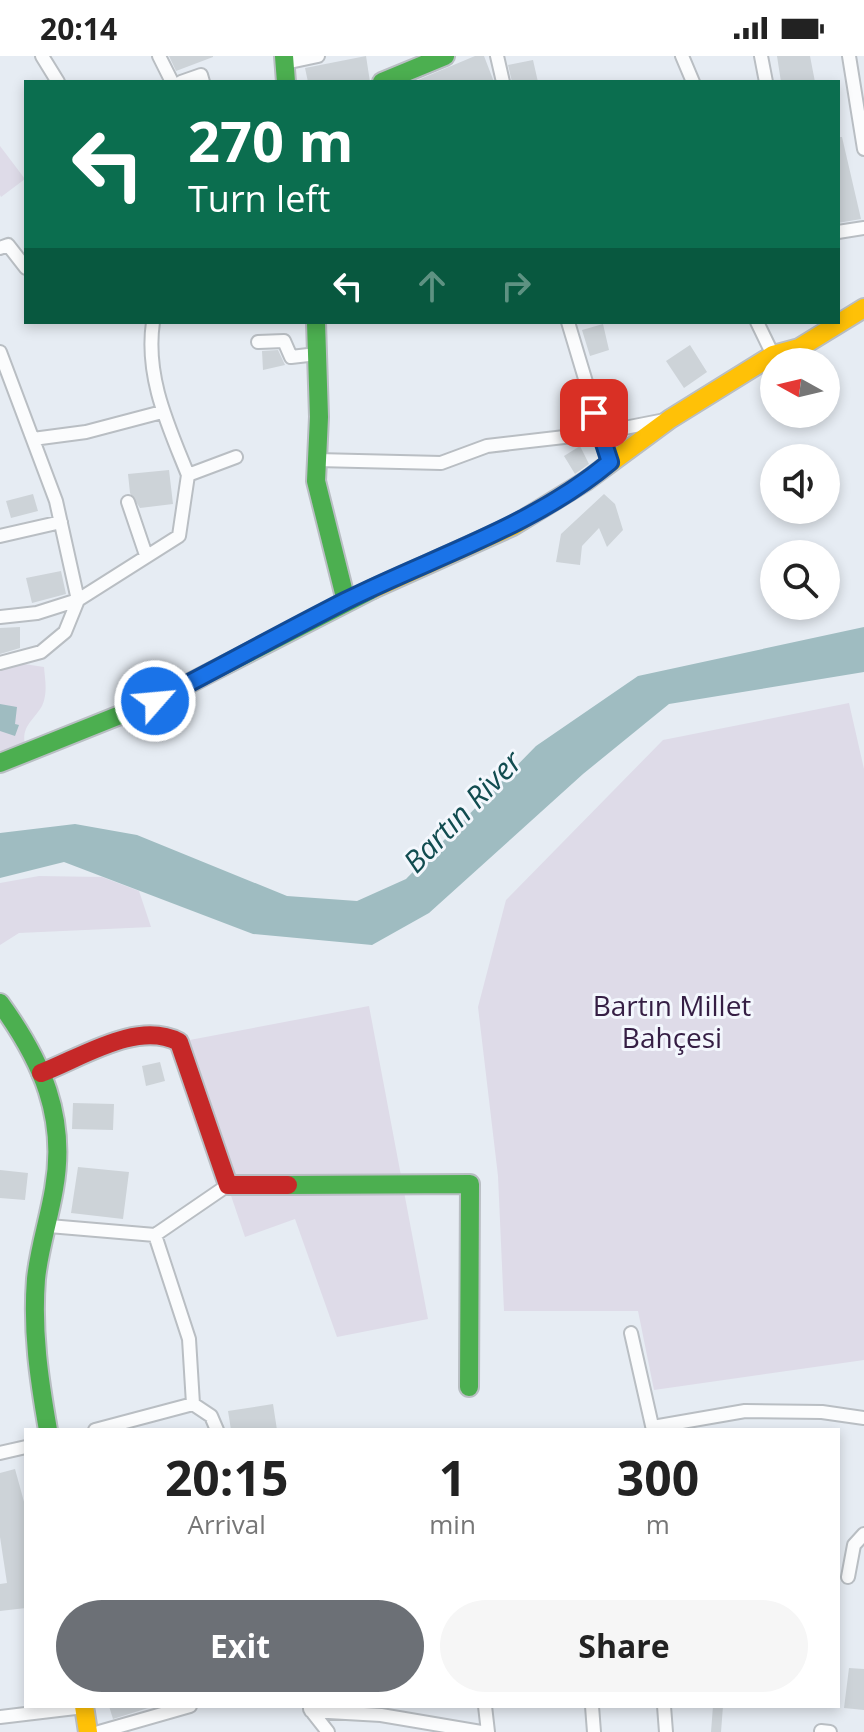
<!DOCTYPE html>
<meta charset="utf-8">
<style>
:root{--surface:#fff;--page:#f6f6f6;--text:#222;--muted:#767676;--accent:#6c7076}
body{margin:0;font-family:"Open Sans",sans-serif;background:var(--page);color:var(--text);height:100vh;display:flex;flex-direction:column;font-size:30px;white-space:nowrap}
*{box-sizing:border-box;margin:0}
p{font-size:26px;color:var(--muted)}
.icon{flex:none;width:44px;height:44px;fill:none;stroke:currentColor;stroke-width:2;stroke-linecap:round;stroke-linejoin:round}
.map{position:relative;flex:1;overflow:hidden}
.details{position:absolute;left:24px;top:1372px;width:816px;height:280px;display:flex;flex-direction:column;background:var(--surface);border-radius:0px;box-shadow:0 4px 12px #0003}
.details>*{flex:none}
.top-card{position:absolute;left:24px;top:24px;width:816px;height:244px;border-radius:0px;box-shadow:0 4px 12px #0003;background:#0b6e4f;color:#fff;overflow:hidden}
.needle{width:52px;rotate:278deg}
.fabs{position:absolute;left:760px;top:292px;display:grid;gap:16px}
.fabs a{display:grid;place-items:center;width:80px;height:80px;border-radius:50%;background:var(--surface);box-shadow:0 4px 12px #0003;font-size:40px}
.pin{position:absolute;display:grid;place-items:center;width:68px;height:68px;color:#fff;margin:-34px;border-radius:16px;box-shadow:0 4px 12px #0006}
.me{position:absolute;width:88px;margin:-44px;rotate:63deg;stroke-linejoin:round;filter:drop-shadow(0 0 6px #0008)}
.turn{display:flex;align-items:center;gap:28px;height:168px;padding:0 32px;font-size:36px}
.turn .icon{width:104px;height:104px;stroke-width:2.5}
.turn b{display:block;font-size:56px;line-height:68px}
.lanes{display:flex;align-items:center;height:76px;padding:0 32px;background:#0003;justify-content:center;gap:40px;direction:ltr}
.lanes .off{opacity:.35}
.eta{display:flex;justify-content:space-evenly;align-items:center;height:136px;text-align:center}
.eta b{font-size:48px;font-weight:700;line-height:56px}
.cta{display:flex;gap:16px;margin-top:auto;padding:16px 32px}
.cta a{flex:1;height:92px;border-radius:48px;background:var(--accent);color:#fff;font-size:32px;font-weight:700;line-height:92px;text-align:center}
.cta a+a{background:var(--page);color:var(--text)}
.status{display:flex;justify-content:space-between;align-items:center;height:56px;padding:0 40px;background:var(--surface);direction:ltr}
.status svg{height:22px;fill:currentColor}
.map>svg:first-child{display:block}
.green{fill:#dedbe8}
.water{fill:#9fbcc1}
.building{fill:#cdd3d8}
.lines{fill:none;stroke-linecap:round;stroke-linejoin:round}
.street-casing{stroke:#b9bec3;stroke-width:16}
.fast-casing{stroke:#b9bec3;stroke-width:22}
.slow-casing{stroke:#b9bec3;stroke-width:22}
.jam-casing{stroke:#b9bec3;stroke-width:22}
.street{stroke:#fbfcfd;stroke-width:12}
.fast{stroke:#4caf50;stroke-width:18}
.slow{stroke:#ffc107;stroke-width:18}
.jam{stroke:#c62828;stroke-width:18}
.route-casing{stroke:#114b97;stroke-width:20}
.route{stroke:#1a73e8;stroke-width:14}
.labels{text-anchor:middle;dominant-baseline:central;stroke-width:6;stroke-linejoin:round;paint-order:stroke}
.park-label{font-size:28px;fill:#351e44;stroke:#f3f7fd}
.water-label{font-size:30px;font-style:italic;fill:#114c50;stroke:#f3f7fd}
</style>
<div class="status"><b>20:14</b><svg viewBox="0 0 49 12"><path d="M0 12V9h3v3zM5 12V6h3v6zM10 12V3h3v9zM15 12V0h3v12zM26 1h20v11H26zM47 4h2v5h-2z"/></svg></div>
<div class="map">
<svg width="864" height="1676" viewBox="0 0 864 1676">
<rect width="100%" height="100%" fill="#e6ecf3"/>
<!-- green -->
<path class="green" d="M0,90L25,123L1,141L0,139Z
M24,608L44,611C45,624 48,637 42,650C34,664 21,670 25,689L0,698V612Z
M849,647L864,713V1304L654,1334L638,1255H504L498,1120L478,951L506,844L663,684Z
M39,820L102,821L139,835L151,871L19,877L0,889V827Z
M369,950L428,1263L337,1281L295,1163L245,1181L179,986Z"/>
<!-- water -->
<path class="water" d="M864,571V616L669,648L583,718L429,857L372,889L253,878L64,806L0,822V777L75,768L137,779L287,840L357,845L406,823L536,690L638,620Z
M0,648L17,651L15,668L19,669L15,680L0,675Z"/>
<!-- building -->
<path class="building" d="M169,0H213V1L176,15Z
M366,0L370,26H308L305,12Z
M475,0H484L494,26H413Z
M777,0H810L815,26H781Z
M533,4L538,26H512L508,9Z
M838,81H842L861,163L838,167Z
M603,268L609,294L590,300L582,274Z
M690,289L707,316L684,332L666,305Z
M278,294L285,309L263,314L262,295Z
M580,390L589,408L575,418L564,400Z
M169,414L173,448L140,452L130,437L128,418Z
M33,438L38,455L11,462L6,445Z
M604,438L615,448L623,474L607,491L599,472L582,490L580,509L556,506L561,478Z
M61,515L66,538L32,547L26,522Z
M20,571V592L0,598V572Z
M160,1006L165,1025L146,1030L142,1010Z
M73,1047L114,1048L113,1074L72,1073Z
M78,1111L129,1116L123,1163L71,1157Z
M0,1114L28,1117L25,1144L0,1142Z
M273,1348L277,1374H231L228,1355Z
M15,1413L26,1453V1552L0,1555V1528L7,1527L0,1481V1417Z
M849,1612L864,1613V1654L844,1652Z
M109,1650H147L148,1652L113,1663Z
M713,1650H723L721,1676H711Z"/>
<g class="lines">
<defs>
<path id="street" d="M42,0L58,26
M159,0L172,26
M497,0L503,26
M682,0L693,26
M761,0L766,26
M849,0L864,93
M285,7L318,0
M181,26L201,19L203,26
M838,176L864,172
M0,192L8,189L26,212
M153,266C145,321 168,369 188,419
M568,266L610,406
M757,266L773,299
M258,286L284,285L291,301L317,298
M0,296L56,445L78,544L37,557L0,561
M33,383L86,376L162,356
M317,404L441,407L487,390L599,377L665,364
M128,446L146,499
M0,480L61,466
M0,607L41,596L65,576L78,544L179,480L188,419L236,401
M49,1170L155,1179L228,1129
M155,1179L189,1283L193,1348
M631,1277L653,1374
M653,1371L745,1355L822,1356L864,1362
M95,1374L193,1348L211,1360L217,1374
M0,1397L26,1391
M848,1521L854,1489L864,1478
M485,1650L488,1676
M592,1650L594,1676
M664,1650L666,1676
M310,1653L328,1676
M311,1655L381,1659L481,1676
M0,1661L84,1651
M821,1675L830,1676
M99,1676L190,1650"/>
<path id="fast" d="M284,0L286,26
M382,26L445,0
M316,266L319,361L316,425L346,545
M0,707L155,645L373,533
M0,947C42,1005 67,1061 54,1133C49,1163 39,1193 36,1223C32,1275 39,1323 48,1374
M288,1129L470,1128L469,1331"/>
<path id="slow" d="M373,533L513,470L586,425L670,363L773,299L799,292L864,252
M84,1650L88,1676"/>
<path id="jam" d="M41,1017C81,1002 137,964 179,986L228,1129H288"/>
</defs>
<!-- street casing -->
<use href="#street" class="street-casing"/>
<!-- fast casing -->
<use href="#fast" class="fast-casing"/>
<!-- slow casing -->
<use href="#slow" class="slow-casing"/>
<!-- jam casing -->
<use href="#jam" class="jam-casing"/>
<!-- street -->
<use href="#street" class="street"/>
<!-- fast -->
<use href="#fast" class="fast"/>
<!-- slow -->
<use href="#slow" class="slow"/>
<!-- jam -->
<use href="#jam" class="jam"/>
</g>
<g class="lines">
<defs>
<path id="route" d="M155,645C219,612 282,577 345,545C435,500 532,471 610,406L594,357"/>
</defs>
<!-- route casing -->
<use href="#route" class="route-casing"/>
<!-- route -->
<use href="#route" class="route"/>
</g>
<g class="labels">
<!-- park labels -->
<g class="park-label">
<text x="672" y="949">Bartın Millet<tspan x="672" dy="32">Bahçesi</tspan></text>
</g>
<!-- water labels -->
<g class="water-label">
<text transform="translate(462 755) rotate(-46)">Bartın River</text>
</g>
</g>
</svg>
<div class="fabs">
<a><svg class="needle" viewBox="-14 -14 28 28"><path d="M0-13l5 13h-10z" fill="#e53935"/><path d="M0 13l5-13h-10z" fill="#767676"/></svg></a>
<a><svg class="icon" aria-label="sound" viewBox="0 0 24 24"><path d="M4 9h4l5-4v14l-5-4H4zM17 9q2 3 0 6"/></svg></a>
<a><svg class="icon" aria-label="search" viewBox="0 0 24 24"><circle cx="10" cy="10" r="6"/><path d="M15 15l6 6"/></svg></a>
</div>
<div class="pin" style="left:594px;top:357px;background:#d93025"><svg class="icon" aria-label="arrive" viewBox="0 0 24 24"><path d="M6 21V4h12l-3 4 3 4H6"/></svg></div>
<svg class="me" style="left:155px;top:645px" viewBox="-20 -20 40 40"><circle r="17" fill="#1a73e8" stroke="#fff" stroke-width="3"/><path d="M0-11L8 9 0 5-8 9z" fill="#fff"/></svg>
<div class="top-card">
<div class="turn"><svg class="icon" aria-label="left" viewBox="0 0 24 24"><path d="M17 20v-9H6M10 6l-5 5 5 5"/></svg><div><b>270 m</b>Turn left</div></div>
<div class="lanes"><svg class="icon" aria-label="left" viewBox="0 0 24 24"><path d="M17 20v-9H6M10 6l-5 5 5 5"/></svg><svg class="icon off" aria-label="ahead" viewBox="0 0 24 24"><path d="M12 20V5M6 11l6-6 6 6"/></svg><svg class="icon off" aria-label="right" viewBox="0 0 24 24"><path d="M7 20v-9h11M14 6l5 5-5 5"/></svg></div>
</div>
<section class="details">
<div class="eta">
<div><b>20:15</b><p>Arrival</p></div>
<div><b>1</b><p>min</p></div>
<div><b>300</b><p>m</p></div>
</div>
<div class="cta"><a>Exit</a><a>Share</a></div>
</section>
</div>
